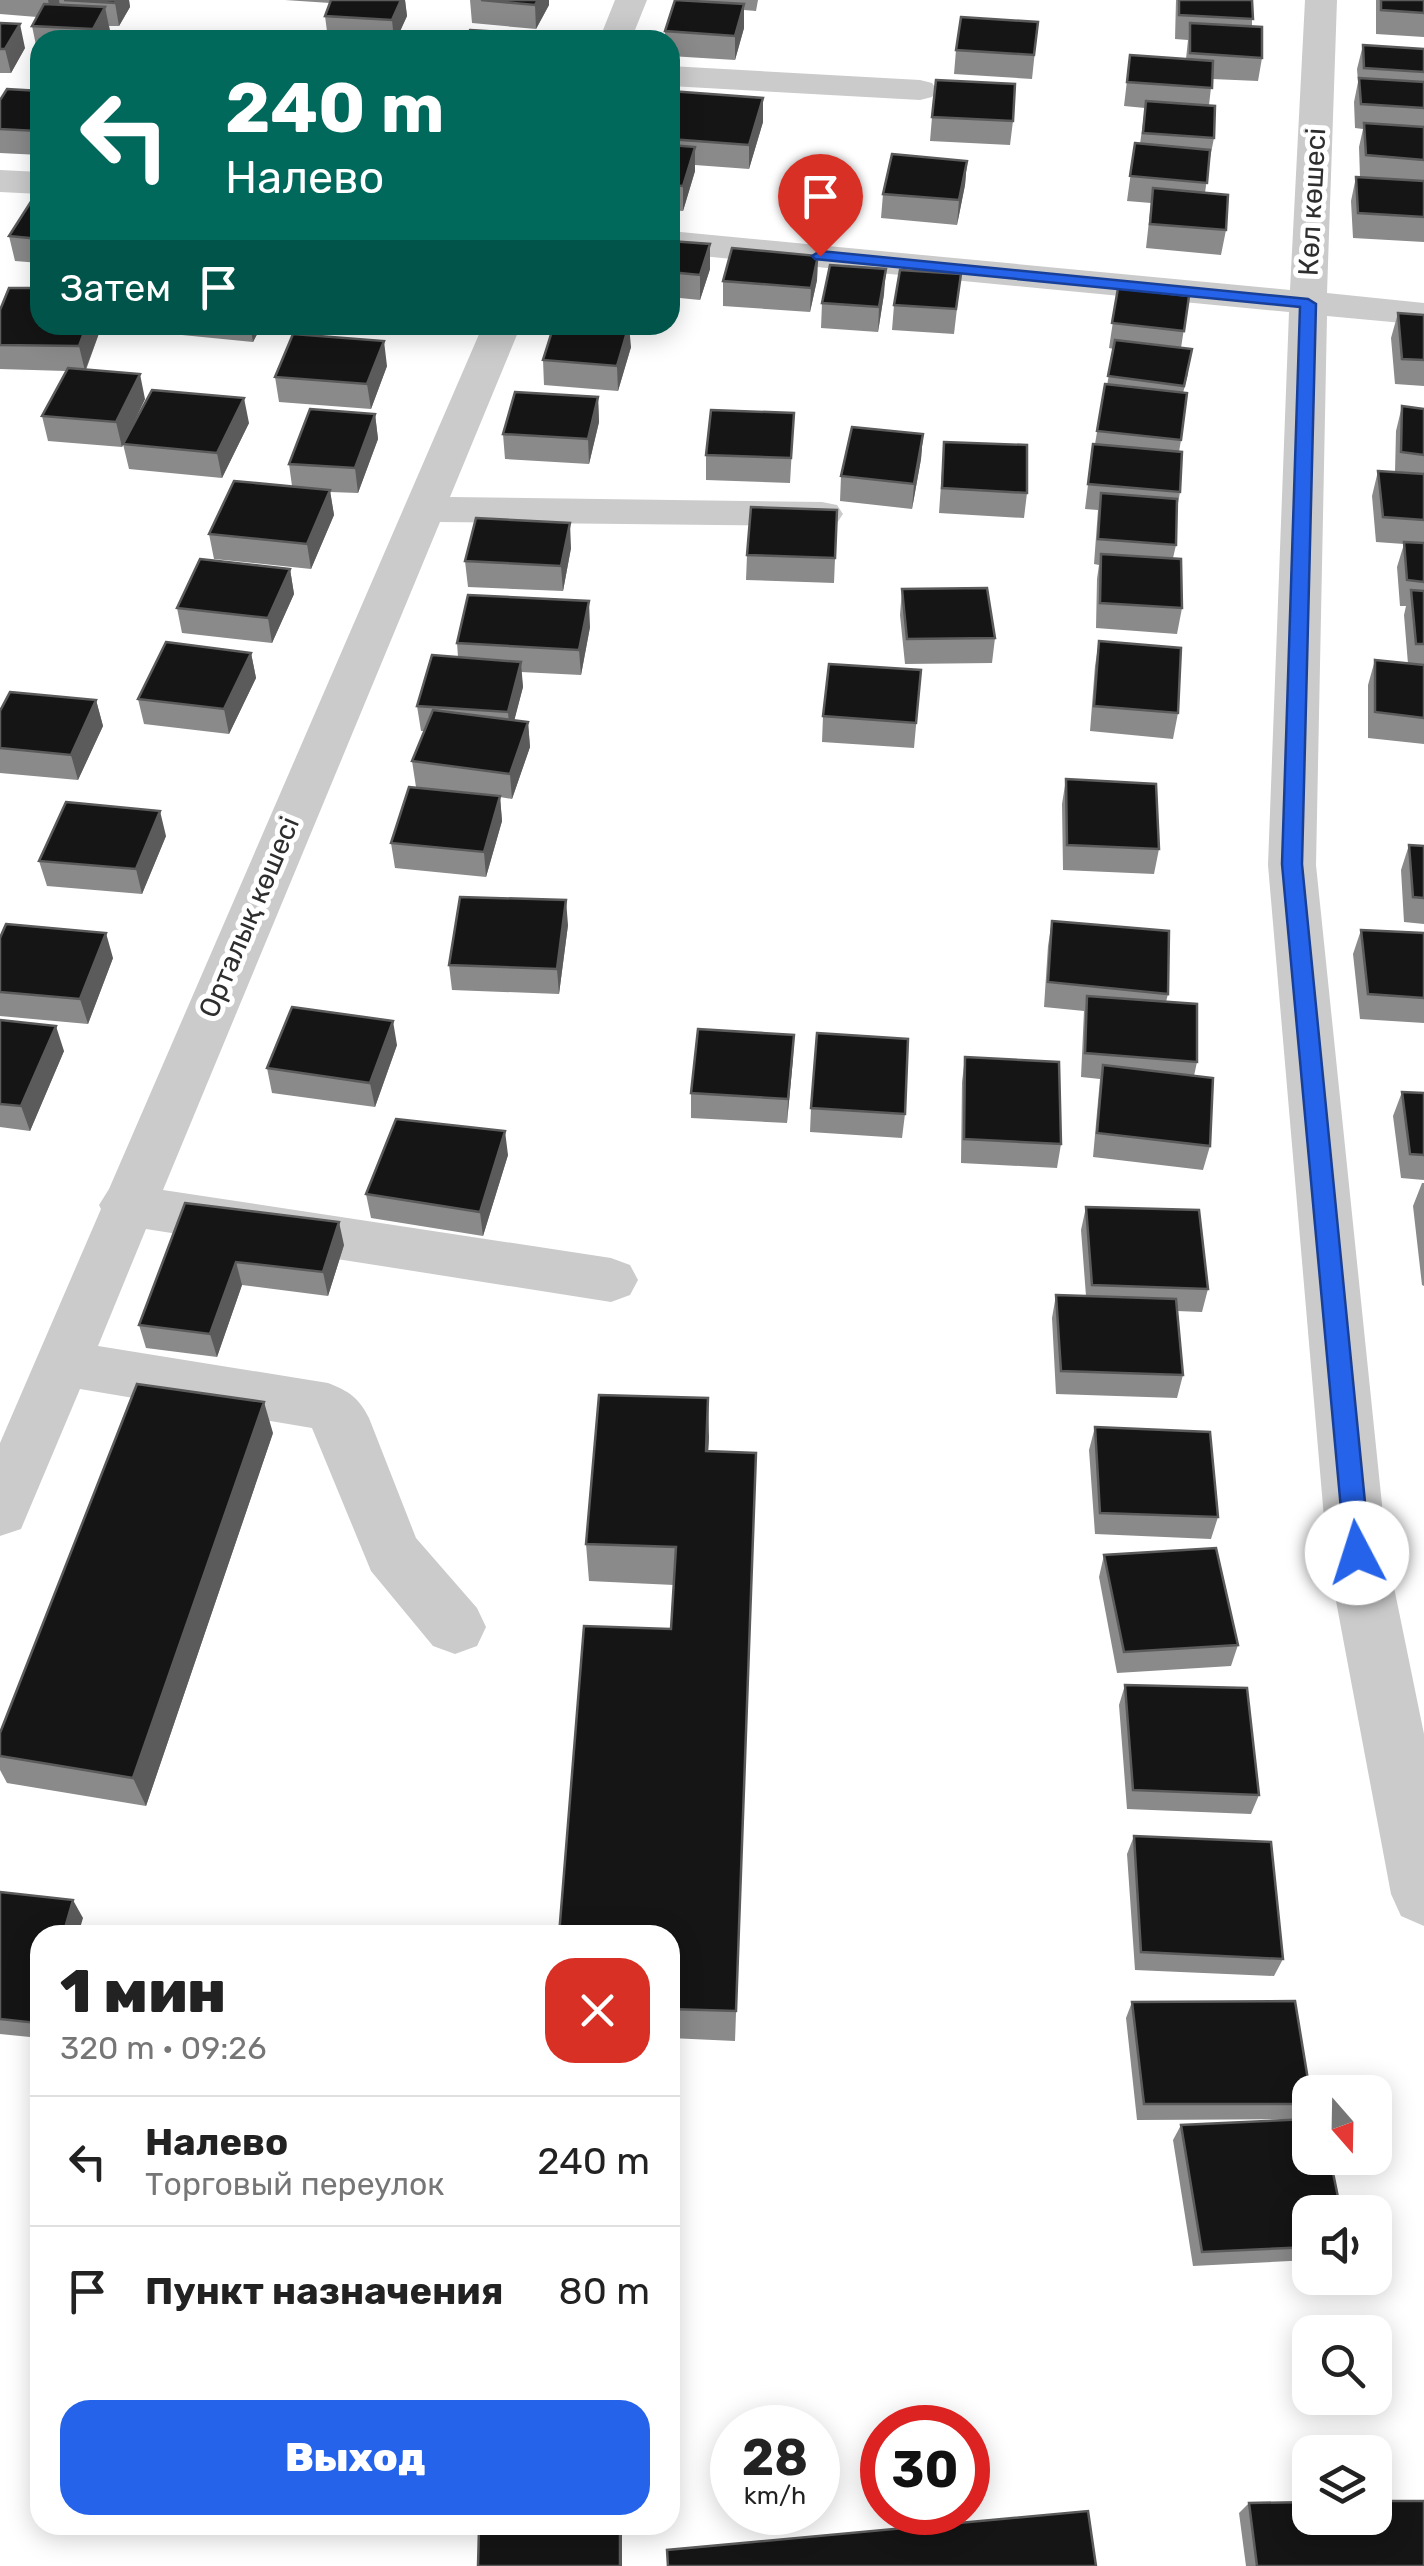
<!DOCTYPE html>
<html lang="ru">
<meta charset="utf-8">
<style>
:root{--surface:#fff;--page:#f2f2f2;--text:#222;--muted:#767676;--line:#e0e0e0;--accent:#2563eb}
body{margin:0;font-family:Rubik,sans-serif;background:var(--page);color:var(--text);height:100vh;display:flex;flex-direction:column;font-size:38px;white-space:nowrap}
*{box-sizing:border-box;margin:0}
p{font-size:32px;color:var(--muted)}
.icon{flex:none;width:55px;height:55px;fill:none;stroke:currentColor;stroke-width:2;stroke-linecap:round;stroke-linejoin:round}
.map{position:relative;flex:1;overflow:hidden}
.details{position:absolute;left:30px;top:1925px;width:650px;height:610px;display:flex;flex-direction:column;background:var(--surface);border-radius:30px;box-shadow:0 5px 25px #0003}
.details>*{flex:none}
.guide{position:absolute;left:30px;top:30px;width:650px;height:305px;border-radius:30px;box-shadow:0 5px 25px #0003;background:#00695c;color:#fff;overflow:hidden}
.needle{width:65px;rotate:160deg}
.controls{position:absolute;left:1292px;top:2075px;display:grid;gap:20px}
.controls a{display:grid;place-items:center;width:100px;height:100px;border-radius:20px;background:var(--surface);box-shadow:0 5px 25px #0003;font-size:50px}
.speed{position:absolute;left:710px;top:2405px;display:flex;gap:20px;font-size:50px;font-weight:700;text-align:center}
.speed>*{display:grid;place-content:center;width:130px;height:130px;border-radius:50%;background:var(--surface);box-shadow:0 5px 25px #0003;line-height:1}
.speed small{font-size:25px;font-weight:400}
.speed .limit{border:15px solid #d22;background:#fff;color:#111}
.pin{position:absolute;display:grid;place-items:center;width:85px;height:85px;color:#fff;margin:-102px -42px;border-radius:50% 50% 50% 0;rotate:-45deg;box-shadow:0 0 10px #0007}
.pin .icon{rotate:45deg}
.me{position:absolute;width:110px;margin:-55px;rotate:355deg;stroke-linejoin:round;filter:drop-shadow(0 0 8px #0008)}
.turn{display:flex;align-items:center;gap:35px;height:210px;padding:0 30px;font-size:45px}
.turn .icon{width:130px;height:130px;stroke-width:2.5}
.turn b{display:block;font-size:70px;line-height:85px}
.then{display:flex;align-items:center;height:95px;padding:0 30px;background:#0003;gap:20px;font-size:38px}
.round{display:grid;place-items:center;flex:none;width:105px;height:105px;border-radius:30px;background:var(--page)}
.summary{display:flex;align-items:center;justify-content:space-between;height:170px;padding:0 30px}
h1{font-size:60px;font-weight:800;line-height:75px}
.cta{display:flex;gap:20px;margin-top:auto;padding:20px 30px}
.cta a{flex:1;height:115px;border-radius:30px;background:var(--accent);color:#fff;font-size:40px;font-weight:800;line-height:115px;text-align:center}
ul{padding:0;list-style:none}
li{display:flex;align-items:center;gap:30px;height:130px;padding:0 30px;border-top:2px solid var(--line)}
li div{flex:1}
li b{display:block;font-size:38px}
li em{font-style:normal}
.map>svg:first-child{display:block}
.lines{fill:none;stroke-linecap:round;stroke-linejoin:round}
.minor{fill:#cbcbcb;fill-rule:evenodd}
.wall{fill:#8a8a8a}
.shaded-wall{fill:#5b5b5b}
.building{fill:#151515;stroke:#5b5b5b;stroke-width:2.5}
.route{fill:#2563eb;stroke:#184099;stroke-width:2.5}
.labels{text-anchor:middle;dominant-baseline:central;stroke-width:10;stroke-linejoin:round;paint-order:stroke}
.street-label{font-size:28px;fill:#2e2e2e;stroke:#fff}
</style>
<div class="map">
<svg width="1424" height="2566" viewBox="0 0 1424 2566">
<rect width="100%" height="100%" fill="#fff"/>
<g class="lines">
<!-- minor -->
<path class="minor" d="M615,0H647L631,40H599Z
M1305,0H1337L1327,293L1424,303V325L1327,316L1316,865L1387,1553L1424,1734V1926L1401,1916L1391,1894L1327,1553L1268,865L1289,312L670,253V231L1290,290Z
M670,66L920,80L932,83L937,90L932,97L920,100L670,86Z
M0,170L40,172V194L0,192Z
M483,325H521L450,497L822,502L837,505L843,514L837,523L822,526L440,522L163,1190L611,1258L630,1265L638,1280L630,1295L611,1302L146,1229L98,1346L328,1383C349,1391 359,1398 369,1418L416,1538L477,1608L486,1627L477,1646L455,1654L433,1646L371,1571L312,1428L80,1389L21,1529L0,1536V1443L101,1209L99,1205L109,1189Z"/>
</g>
<!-- wall -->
<path class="wall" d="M0,0H129L130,7L119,26H109L110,31L105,40H40V50H37L32,26L37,17L0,14Z
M285,0H405L407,16L396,40L328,39L325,16L330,3Z
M470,0H549V5L536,29L472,23Z
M675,0H758L756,11L744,10V28L735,60L670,56V40H665V31Z
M1176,0H1252V27L1262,58L1258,81L1212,79L1209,105L1214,138L1209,163L1205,193L1226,230L1221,255L1146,248L1151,203L1127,201L1135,143L1140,144L1145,108L1124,106L1130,55L1186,59L1188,40L1175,39Z
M1376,0H1424V37L1376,34Z
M1038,22L1032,79L954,74L956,50Z
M0,23L25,48L11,73H0Z
M1363,45L1424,49V242L1353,238L1351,201L1356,177H1360L1359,147L1363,129L1355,128L1354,102L1358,82L1357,69Z
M40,91V155L0,153V100Z
M670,91L763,122L749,169L695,165V171L683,211L670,210Z
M932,117L1013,121L1010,145L930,141Z
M967,161L965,185L957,225L881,218L883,194Z
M40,200V263L15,261L9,236Z
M670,241L710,244V269L700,300L670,297Z
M818,256L817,280L810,312L723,306V281Z
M961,274L954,334L892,330L894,305Z
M1118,288L1189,296L1181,348L1188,374L1183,393L1181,440L1179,452L1180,492L1177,509L1176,545L1173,558L1182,608L1177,634L1096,628L1097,579L1099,565L1094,564L1098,510L1085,509L1093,444H1095L1105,384L1107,385L1114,349L1109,348Z
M884,294L878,332L821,328L822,303Z
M0,310L102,325L86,370L145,399L124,443L249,423L222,478L129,469L123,444L122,447L48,441L42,416L66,371L0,369Z
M1398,313L1424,315V386L1395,384L1391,338Z
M170,325H262L253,342L172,334Z
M631,347L618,391L544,385L543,360Z
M387,366L371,409L279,402L275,377Z
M598,397L599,422L589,464L505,459L503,434Z
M1402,406L1424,409V744L1368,738V685L1375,660L1408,664L1404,615L1406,606H1400L1397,567L1404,544L1376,542L1372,496L1378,471L1395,472L1396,431Z
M794,413L790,483L706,480V455Z
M375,414L378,439L358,493L330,492L334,515L311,569L214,559L209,534L292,486L289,464Z
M923,434L921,459L912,509L840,501L841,476Z
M944,442L1027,493L1024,518L939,513Z
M837,510L834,583L746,580L747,555Z
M571,548L563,591L468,587L465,561Z
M290,569L294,594L272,643L182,633L177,608Z
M902,589L995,638L992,663L905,664L900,615Z
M590,627L581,675L521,672L523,687L514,720L528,722L530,747L512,799L500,797L502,821L486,877L395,868L391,843L457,792L416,787L412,761L425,731H421L417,706L458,657L457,643Z
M1099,641L1178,713L1173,739L1090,731L1095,666Z
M251,653L256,678L229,734L144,724L138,699Z
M921,670L914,748L822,742L823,716Z
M96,700L103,726L78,780L0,773V711Z
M1066,779L1159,849L1154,874L1063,870L1062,804Z
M166,836L142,894L47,886L39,861Z
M1409,845L1424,846V924L1404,922L1401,870Z
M1052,921L1168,994L1166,1002L1197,1062L1194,1076L1210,1146L1203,1170L1093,1157L1100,1079L1081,1077L1084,1011L1044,1007L1048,946Z
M568,925L559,994L452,990L449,965Z
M1361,930L1424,933V1023L1360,1019L1353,954Z
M0,938L113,958L88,1024L0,1016Z
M0,1020L64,1051L30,1131L0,1127Z
M794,1035L787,1123L691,1118V1093Z
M397,1045L375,1107L272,1093L267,1068Z
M965,1057L1061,1144L1057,1168L961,1163L962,1082Z
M1402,1092L1424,1093V1180L1401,1178L1393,1116Z
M811,1108L905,1114L902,1138L810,1132Z
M508,1155L483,1236L371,1218L366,1194Z
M1422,1183H1424V1286L1422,1285L1413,1206Z
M185,1203L344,1245L328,1296L242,1285L217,1357L146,1348L139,1325Z
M1086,1207L1208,1289L1202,1312L1177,1311L1183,1375L1177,1398L1056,1394L1052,1318L1056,1295L1086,1296L1081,1230Z
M1095,1427L1218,1517L1211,1539L1095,1534L1089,1450Z
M273,1433L146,1806L7,1783L0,1770V1733Z
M709,1437L708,1451L756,1453L735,2041L670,2038L671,1629L674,1585L589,1581L586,1544Z
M1104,1555L1238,1645L1231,1666L1117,1673L1099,1577Z
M1125,1685L1259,1795L1251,1814L1127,1809L1119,1705Z
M1134,1836L1283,1959L1274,1976L1135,1970L1127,1854Z
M0,1892L83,1918L40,1935V2038L0,2034Z
M1132,2002L1310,2104V2106L1302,2119L1137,2120L1126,2018Z
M1181,2125L1310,2212V2260L1193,2266L1173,2140Z
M1249,2503L1424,2566H1246L1239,2513Z"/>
<!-- shaded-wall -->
<path class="shaded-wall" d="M48,0H59L60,6L52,18Z
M116,0H129L130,7L119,26L115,3Z
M401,0H405L407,16L396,40H394L392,20Z
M538,0H549V5L536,29L535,5Z
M744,4V28L735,60V36Z
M105,7L110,31L105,40H96L93,29Z
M20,24L25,48L11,73L5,49Z
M763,98V122L749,169V145Z
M695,147V171L683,211V186Z
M967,161L965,185L957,225L959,200Z
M710,244V269L700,300V275Z
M818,256L817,280L810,312L811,288Z
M886,269L884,294L878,332L879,307Z
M87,325H102L85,371L79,346Z
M250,325H262L253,342Z
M629,325L631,347L618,391L617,366Z
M384,341L387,366L371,409L367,384Z
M140,374L145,399L122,447L116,422Z
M598,397L599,422L589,464L588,439Z
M244,398L249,423L222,478L217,453Z
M375,414L378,439L358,493L355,468Z
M923,434L921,459L912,509L914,484Z
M330,490L334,515L311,569L307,544Z
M570,523L571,548L563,591L561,566Z
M290,569L294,594L272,643L268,618Z
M589,601L590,627L581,675L579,650Z
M251,653L256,678L229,734L224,709Z
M521,662L523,687L510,737L508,712Z
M96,700L103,726L78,780L71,755Z
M528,722L530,747L512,799L510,774Z
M500,796L502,821L486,877L484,852Z
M160,811L166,836L142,894L136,869Z
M566,900L568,925L559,994L557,969Z
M106,933L113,958L88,1024L80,999Z
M393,1021L397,1045L375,1107L370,1083Z
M56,1026L64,1051L30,1131L21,1106Z
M794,1035L793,1059L787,1123L788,1099Z
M505,1131L508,1155L483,1236L480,1212Z
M339,1222L344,1245L328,1296L323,1272Z
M236,1262L242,1285L217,1357L210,1334Z
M708,1398L709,1437L706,1490V1451Z
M264,1402L273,1433L146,1806L133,1778Z
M73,1900L83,1918L78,1935H63Z
M620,2525L622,2533V2566H620Z"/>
<!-- building -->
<path class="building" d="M64,0H116L115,3Z
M331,0H401L392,20L325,16Z
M481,0H538L535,5Z
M675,0L744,4L735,36L665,31Z
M1179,0H1252L1253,19L1179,15Z
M1381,0H1424V13L1381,10Z
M44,4L105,7L93,29L32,26Z
M961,17L1038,22L1034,55L956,50Z
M0,23L20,24L5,49H0Z
M1190,23L1262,27V58L1190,53Z
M470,30L531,34L528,40H465Z
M163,37L231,40H162Z
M1363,45L1424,49V72L1364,68Z
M1130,55L1213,61L1212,88L1127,82Z
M1359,78L1424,82V108L1361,104Z
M936,80L1015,84L1013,121L932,117Z
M7,89L40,91V126L37,131L0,129V100Z
M670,91L763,98L749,145L670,139Z
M1146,101L1215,106L1214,138L1143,133Z
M1364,123L1424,127V160L1366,155Z
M1135,143L1210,150L1207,183L1130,176Z
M670,145L695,147L683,186L670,185Z
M892,154L967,161L959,200L883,194Z
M1356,177L1424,181V217L1358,213Z
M1153,188L1228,195L1226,230L1150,224Z
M32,200H40V239L9,236Z
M670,241L710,244L700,275L670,272Z
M732,248L818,256L811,288L723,281Z
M830,265L886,269L879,307L822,303Z
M900,270L961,274L956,309L894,305Z
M9,288H40V325H87L79,346L0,345V310Z
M1118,288L1189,296L1184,331L1112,323Z
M1398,313L1424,315V360L1402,359Z
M554,325H629L617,366L543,360Z
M293,334L384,341L367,384L275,377Z
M1115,340L1192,349L1184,386L1108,376Z
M68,368L140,374L116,422L42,416Z
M1105,384L1187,393L1181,440L1097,431Z
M152,390L244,398L217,453L123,444Z
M515,392L598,397L588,439L503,434Z
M1402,406L1424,409V455L1401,452Z
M310,409L375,414L355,468L289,464Z
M711,410L794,413L791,458L706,455Z
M852,427L923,434L914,484L841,476Z
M944,442L1027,445V493L942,488Z
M1093,444L1182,452L1180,492L1088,484Z
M1378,471L1424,474V520L1383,517Z
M234,481L330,490L307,544L209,534Z
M1101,493L1177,499L1176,545L1098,539Z
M751,507L837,510L835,558L747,555Z
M476,518L570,523L561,566L465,561Z
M1404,542L1424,543V582L1407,580Z
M1101,554L1181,559L1182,608L1100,603Z
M200,559L290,569L268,618L177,608Z
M987,588L995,638L907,639L902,589Z
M1411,590L1424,591V644H1416Z
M468,595L589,601L579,650L457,643Z
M1099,641L1181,648L1178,713L1094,706Z
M166,642L251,653L224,709L138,699Z
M432,655L521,662L508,712L417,706Z
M1375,660L1424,665V718L1375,712Z
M829,664L921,670L916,723L823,716Z
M10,692L96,700L71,755L0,748V711Z
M433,710L528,722L510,774L412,761Z
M1066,779L1156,784L1159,849L1067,845Z
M409,787L500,796L484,852L391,843Z
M66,802L160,811L136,869L39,861Z
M1409,845L1424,846V898L1413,897Z
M460,897L566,900L557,969L449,965Z
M1052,921L1169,931L1168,994L1048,982Z
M6,924L106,933L80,999L0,992V938Z
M1361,930L1424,933V998L1368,994Z
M1087,996L1197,1004V1062L1085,1053Z
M292,1007L393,1021L370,1083L267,1068Z
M0,1020L56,1026L21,1106L0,1104Z
M698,1029L794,1035L788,1099L691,1093Z
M817,1033L908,1039L905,1114L811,1108Z
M965,1057L1059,1062L1061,1144L964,1139Z
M1103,1065L1213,1078L1210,1146L1097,1133Z
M1402,1092L1424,1093V1155L1410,1154Z
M396,1119L505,1131L480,1212L366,1194Z
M185,1203L339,1222L323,1272L236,1262L210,1334L139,1325Z
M1086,1207L1199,1210L1208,1289L1092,1285Z
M1056,1295L1176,1299L1183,1375L1061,1371Z
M137,1384L264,1402L133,1778L0,1756V1733Z
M599,1395L708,1398L706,1451L756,1453L736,2011L670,2009V1935H559L584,1626L671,1629L676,1547L586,1544Z
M1095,1427L1210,1432L1218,1517L1100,1513Z
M1216,1548L1238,1645L1124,1652L1104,1555Z
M1125,1685L1247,1688L1259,1795L1133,1790Z
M1134,1836L1271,1842L1283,1959L1141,1952Z
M0,1892L73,1900L63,1935H40V2011L37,2023L0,2019Z
M1295,2001L1310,2092V2104H1144L1132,2002Z
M1310,2119V2158H1330L1341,2212H1310V2247L1202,2252L1181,2125Z
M1375,2501H1424V2566H1257L1249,2503L1310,2502V2518H1375Z
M1088,2511L1096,2566H668L667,2550Z
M581,2525H620V2566H478L479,2529Z"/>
<!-- route -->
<path class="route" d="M820,251L1308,299L1316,304L1302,864L1370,1553L1366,1561L1357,1564L1349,1561L1345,1553L1282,864L1300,307L815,259L812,256Z"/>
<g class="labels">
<!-- street labels -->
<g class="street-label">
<text transform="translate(1312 202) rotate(-87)">Көл көшесі</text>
<text transform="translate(249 917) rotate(-67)">Орталық көшесі</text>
</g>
</g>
</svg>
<div class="controls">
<a><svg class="needle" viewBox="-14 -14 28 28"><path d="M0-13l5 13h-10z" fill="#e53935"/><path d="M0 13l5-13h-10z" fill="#767676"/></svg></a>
<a><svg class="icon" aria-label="sound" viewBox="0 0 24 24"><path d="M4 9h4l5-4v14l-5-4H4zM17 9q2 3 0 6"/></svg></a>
<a><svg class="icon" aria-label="search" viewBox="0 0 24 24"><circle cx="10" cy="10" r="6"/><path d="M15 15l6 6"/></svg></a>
<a><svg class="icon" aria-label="layers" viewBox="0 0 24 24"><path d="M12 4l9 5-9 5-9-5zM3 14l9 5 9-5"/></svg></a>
</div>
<div class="speed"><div>28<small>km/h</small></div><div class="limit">30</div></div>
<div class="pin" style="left:820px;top:256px;background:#d93025"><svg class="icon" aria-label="arrive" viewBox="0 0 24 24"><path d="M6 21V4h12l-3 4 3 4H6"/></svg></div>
<svg class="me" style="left:1357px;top:1553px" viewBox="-20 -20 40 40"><circle r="19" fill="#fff"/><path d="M0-13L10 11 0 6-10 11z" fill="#2563eb"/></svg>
<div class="guide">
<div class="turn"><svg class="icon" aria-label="left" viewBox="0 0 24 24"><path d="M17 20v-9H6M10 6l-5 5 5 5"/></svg><div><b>240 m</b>Налево</div></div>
<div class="then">Затем<svg class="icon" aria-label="arrive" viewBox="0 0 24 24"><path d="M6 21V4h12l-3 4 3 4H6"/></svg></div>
</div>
<section class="details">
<div class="summary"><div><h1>1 мин</h1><p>320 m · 09:26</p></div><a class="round" style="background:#d93025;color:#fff"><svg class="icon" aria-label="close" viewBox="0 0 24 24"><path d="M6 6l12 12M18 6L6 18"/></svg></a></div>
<ul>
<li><svg class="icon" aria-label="left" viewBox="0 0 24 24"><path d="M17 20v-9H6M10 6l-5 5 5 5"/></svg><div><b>Налево</b><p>Торговый переулок</p></div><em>240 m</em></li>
<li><svg class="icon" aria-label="arrive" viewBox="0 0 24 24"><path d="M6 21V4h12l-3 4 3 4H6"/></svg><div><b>Пункт назначения</b></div><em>80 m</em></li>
</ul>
<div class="cta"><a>Выход</a></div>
</section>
</div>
